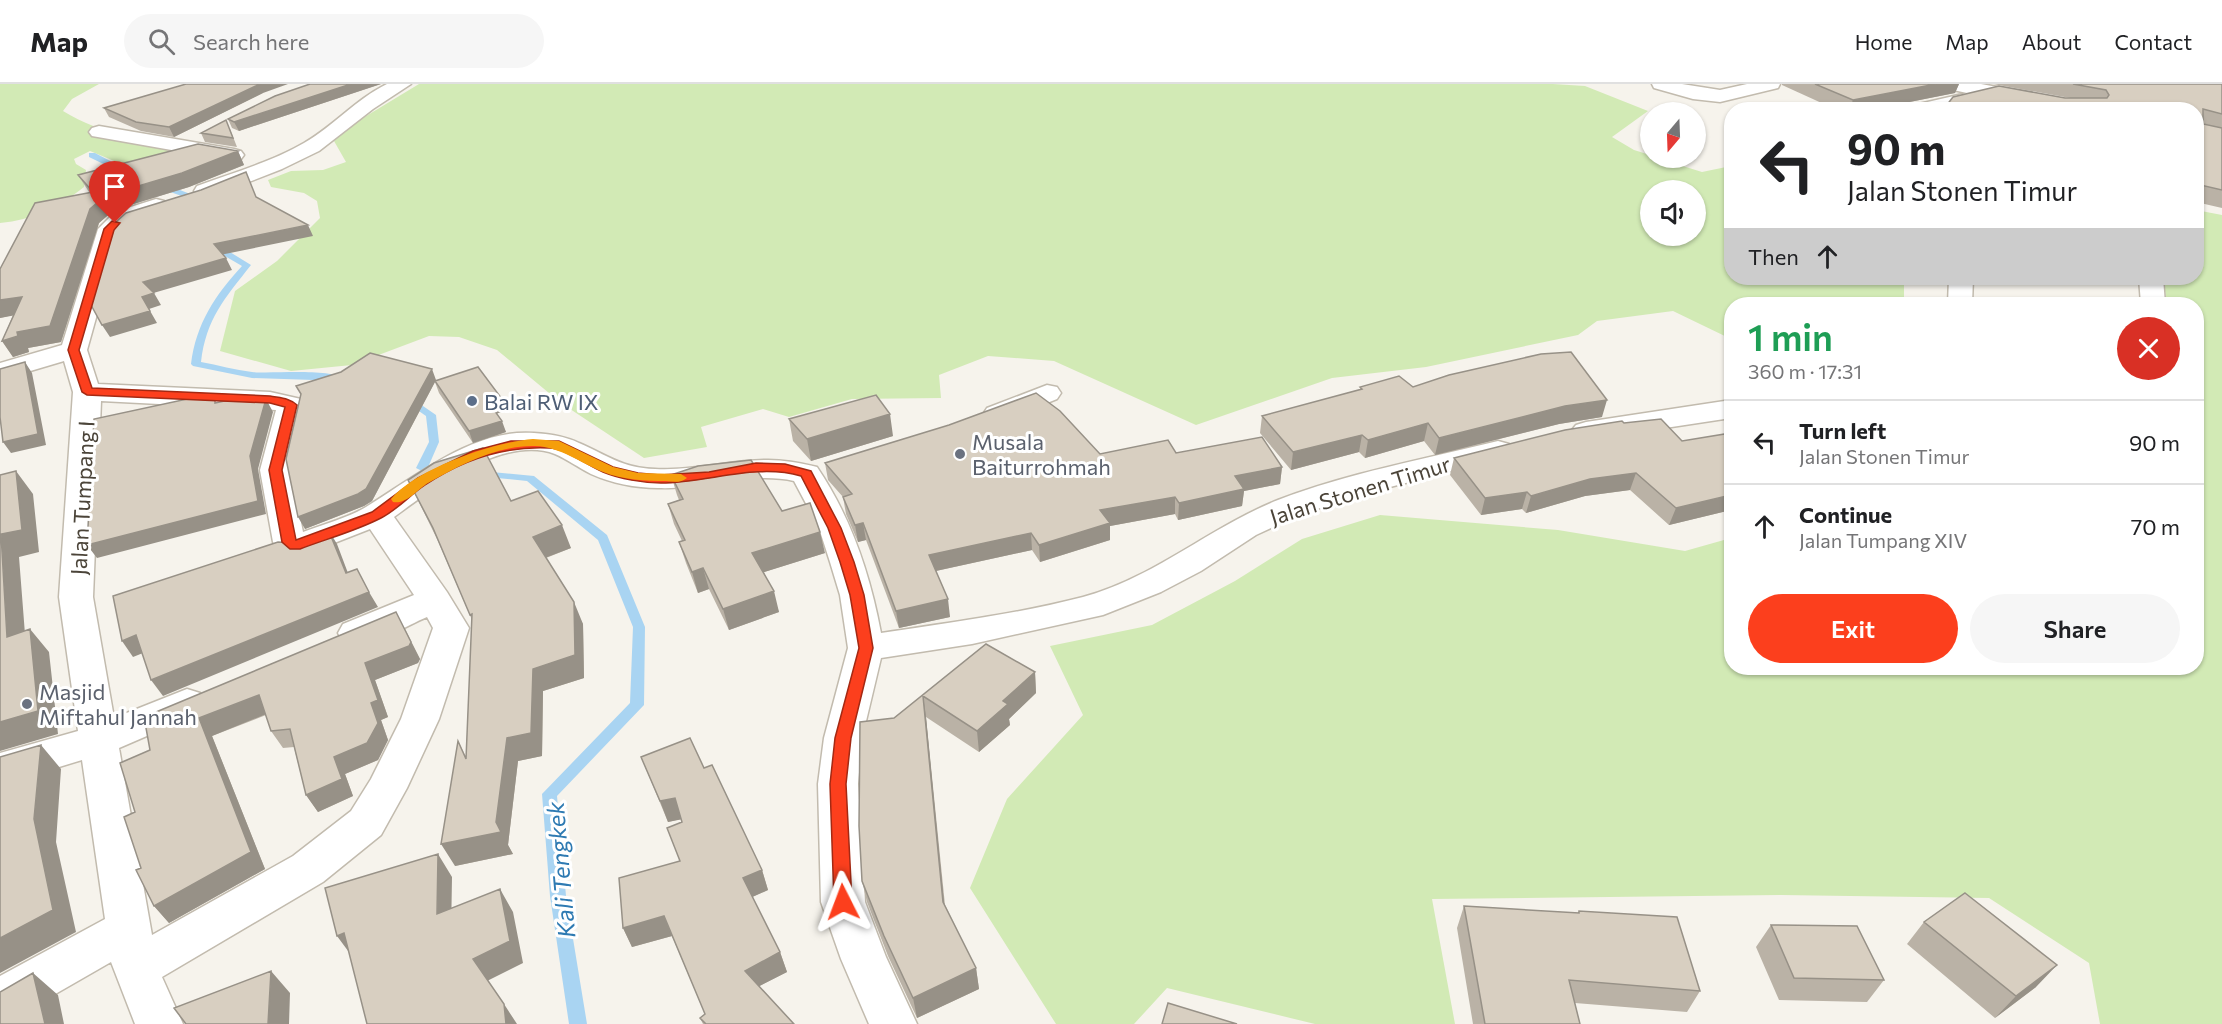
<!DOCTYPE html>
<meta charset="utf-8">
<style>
:root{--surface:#fff;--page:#f6f6f6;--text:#202124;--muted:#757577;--line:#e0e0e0;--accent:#fc3f1d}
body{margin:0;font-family:Commissioner,sans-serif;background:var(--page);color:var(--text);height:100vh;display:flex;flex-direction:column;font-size:22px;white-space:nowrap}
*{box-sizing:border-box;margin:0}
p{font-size:20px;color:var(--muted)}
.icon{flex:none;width:33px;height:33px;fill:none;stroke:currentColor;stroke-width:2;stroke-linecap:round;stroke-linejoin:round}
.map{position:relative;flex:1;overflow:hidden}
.details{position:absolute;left:1724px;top:213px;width:480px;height:378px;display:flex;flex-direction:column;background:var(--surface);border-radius:24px;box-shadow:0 2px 4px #0004}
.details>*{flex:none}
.guide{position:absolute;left:1724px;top:18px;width:480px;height:183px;border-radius:24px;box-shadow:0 2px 4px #0004;background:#fff;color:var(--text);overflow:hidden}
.needle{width:39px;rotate:199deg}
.tools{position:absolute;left:1640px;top:18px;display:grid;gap:12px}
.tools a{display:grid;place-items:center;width:66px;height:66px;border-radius:50%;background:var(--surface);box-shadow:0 2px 4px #0004;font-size:30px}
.pin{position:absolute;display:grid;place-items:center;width:51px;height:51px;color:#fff;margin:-62px -26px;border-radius:50% 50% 50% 0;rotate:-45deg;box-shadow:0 0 6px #0007}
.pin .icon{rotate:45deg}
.me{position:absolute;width:66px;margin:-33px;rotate:357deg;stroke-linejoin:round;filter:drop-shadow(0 0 4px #0008)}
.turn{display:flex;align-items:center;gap:21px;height:126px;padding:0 24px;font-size:27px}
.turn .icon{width:78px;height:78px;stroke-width:2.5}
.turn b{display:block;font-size:42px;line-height:51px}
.then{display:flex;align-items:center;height:57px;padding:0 24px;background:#0003;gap:12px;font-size:22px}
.round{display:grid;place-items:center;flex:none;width:63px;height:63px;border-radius:32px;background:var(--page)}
.overview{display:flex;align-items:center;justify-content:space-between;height:102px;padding:0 24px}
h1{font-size:36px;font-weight:600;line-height:45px;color:#1e9e55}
.primary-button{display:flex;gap:12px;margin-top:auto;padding:12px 24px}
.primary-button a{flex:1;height:69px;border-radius:36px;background:var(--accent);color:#fff;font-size:24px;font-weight:600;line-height:69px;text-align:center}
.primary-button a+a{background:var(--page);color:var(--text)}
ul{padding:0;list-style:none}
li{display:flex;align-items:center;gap:18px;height:84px;padding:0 24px;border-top:2px solid var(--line)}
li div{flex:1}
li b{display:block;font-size:22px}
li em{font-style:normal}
header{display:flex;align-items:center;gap:36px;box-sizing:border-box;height:84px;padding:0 30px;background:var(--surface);border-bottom:2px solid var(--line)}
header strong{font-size:28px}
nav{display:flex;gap:33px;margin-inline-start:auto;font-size:21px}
.search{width:420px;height:54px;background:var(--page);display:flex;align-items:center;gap:15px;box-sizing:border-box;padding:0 21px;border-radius:33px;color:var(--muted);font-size:22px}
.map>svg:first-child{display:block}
.green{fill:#d2eab5;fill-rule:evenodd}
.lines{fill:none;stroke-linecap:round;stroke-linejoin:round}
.stream{fill:#a9d4f2;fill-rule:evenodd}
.minor-casing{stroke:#c2bbae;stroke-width:3}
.minor{fill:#fff;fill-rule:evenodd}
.wall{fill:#bab2a6}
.shaded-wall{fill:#979187}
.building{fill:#d8cfc1;stroke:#979187;stroke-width:1.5}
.route{fill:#fc3f1d;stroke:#a42913;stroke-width:1.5}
.slow{fill:#f59e0b}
.service-dot{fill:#5c6f8a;stroke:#fff;stroke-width:2}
.worship-dot{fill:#6b7280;stroke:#fff;stroke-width:2}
.labels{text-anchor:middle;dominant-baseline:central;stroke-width:6;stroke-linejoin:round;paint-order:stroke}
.service-label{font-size:22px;fill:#4e5e75;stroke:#fff;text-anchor:start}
.worship-label{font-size:22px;fill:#5b616d;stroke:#fff;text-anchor:start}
.street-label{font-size:22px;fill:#4b4439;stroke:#fff}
.water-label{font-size:24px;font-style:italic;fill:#2e7ab2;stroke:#fff}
</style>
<header>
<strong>Map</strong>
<div class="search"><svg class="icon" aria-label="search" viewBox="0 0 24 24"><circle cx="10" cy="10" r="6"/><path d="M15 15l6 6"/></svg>Search here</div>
<nav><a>Home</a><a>Map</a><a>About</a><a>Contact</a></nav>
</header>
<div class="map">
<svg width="2222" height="940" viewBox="0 0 2222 940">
<rect width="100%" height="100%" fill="#f6f3ec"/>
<!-- green -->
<path class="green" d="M0,0H99L72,15L63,27C102,51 147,58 192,65L136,86L90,67L74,75L76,80L86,86L84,103C58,123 33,136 0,139Z
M419,0H1553L1585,2L1648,27L1612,53L1634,66L1650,71V74H1657L1702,88L1731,82V194H1904V220H1731V255L1673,227L1597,237L1578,251L1426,283L1332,294L1196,341L1054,277L988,272L939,291L941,314L852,315L789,333L763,325L701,343L707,363L644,374L561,319L497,266L459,253L429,252L352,281L291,287L220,267L235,207L277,177L320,134L317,117L304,109L271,103L268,96L291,87L323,86L346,78L334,57L348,43ZM1650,106H1695V152H1650Z
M2196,126L2222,131V940H2100L2089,879L1989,814L1781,811L1432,815L1455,940H1315L1167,904L1134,940H1056L970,804L1007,715L1083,631L1050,562L1152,541L1235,497L1302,455L1380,431L1558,446L1685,467L1731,454V584H2196V220H2167L2163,194H2196Z"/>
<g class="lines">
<!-- stream -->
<path class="stream" d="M89,69H95L133,89L126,91L89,73Z
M156,99H162L203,115L196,117L156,103Z
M215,156H221L225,165L251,181C225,214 206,235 201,278C218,281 235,286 252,288C273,290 330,284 345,295L344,297L252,294L193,282L191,280C196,240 215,211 242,182L218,168L214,158Z
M407,311L436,331L439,358L429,381L444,384L446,386L444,388L422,387L416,384L429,358L426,332L403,316L402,314Z
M481,387L534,392L607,451L645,543L644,621L557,712L566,812L587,940H569L550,812L542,710L630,619L633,543L598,456L527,397L477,392L475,390L477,388Z"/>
<defs>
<path id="minor" d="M387,0H411L373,25L319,67L282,85L213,112L205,114L197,112L194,107L197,102C233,89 271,78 304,59C334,42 356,15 387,0Z
M1652,0H1682L1720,6L1747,0H1780L1778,4L1720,18L1693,15L1654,4Z
M1942,0H1981L2091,20L2098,22L2100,26H2058L1992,13L1943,26H1908L1910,22L1967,9L1944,4Z
M99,42L234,65L241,67L244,71L241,75L234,77L92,52L89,48L92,44Z
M156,115L164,117L167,122L164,127L131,138L120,148L87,266L98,300L270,308L301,315L305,321L290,386L303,448C324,440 348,434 366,423C415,393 474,344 534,349C549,350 565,352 579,359C607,371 622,384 655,385C693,387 730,376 768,376C784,376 801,379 817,383C851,433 870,490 881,549C948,539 1017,530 1083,513C1154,494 1210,443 1278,416C1348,389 1425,375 1498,357L1509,360L1513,366L1509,372L1371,408L1301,430L1256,451L1201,487L1161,508L1103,531L972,560L881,574L862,654L858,700L865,818L886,873L917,940H869L841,875L821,818L818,700L824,654L848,564L840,511L830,478L819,444L794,397C749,387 703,406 658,404C636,404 611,399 591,390C579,384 567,375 555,370C504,350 432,405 394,433L447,508L469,544L439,635L407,704L381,751L323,798L162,893L183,940H135L111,878L17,932L0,939V892L105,835L82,676L0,701V669L78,647L59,513L73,308L64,277L0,296V279L62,261L98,145L115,128ZM101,317L276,326L260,386L273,458C279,468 288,474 301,472L370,445L414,511L343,540L338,549L343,558C370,566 403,543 427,533L433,544L401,635L371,695L351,727L293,772L152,851L119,664L200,629L206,619L200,609L187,605L114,634L93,513Z
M1949,194H1973L1972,220H1948Z
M2139,194H2163L2165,220H2141Z
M1047,301L1057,303L1061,309L1057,315L997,339L987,336L983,330L987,324Z
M1731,316V334L1586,356L1576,353L1571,347L1576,341L1586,338Z"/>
</defs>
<!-- minor casing -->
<use href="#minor" class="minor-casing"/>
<!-- minor -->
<use href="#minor" class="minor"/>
</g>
<!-- wall -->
<path class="wall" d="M310,0H381L239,47L232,44L228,35Z
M1782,0H1959L1955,9L1869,26H1837L1782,1Z
M1993,0H2222V124L2196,118V26L2065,14H2070Z
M263,9L174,53L141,47L109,33L104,24Z
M230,45L237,63L205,58L201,49Z
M238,67L244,81L189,103L114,126L99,139L61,258L28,264L29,268L13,273L2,257L13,231L0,234V185L89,108L78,91Z
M436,296L435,297L502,315L506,326L496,330L506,348L473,359L439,309L435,298L372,417L364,422L305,445L301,311L296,302Z
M1360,303H1413L1602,333L1559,340L1435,371L1424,357L1365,374L1359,368L1291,386L1260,349L1262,332L1360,306Z
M789,335L893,352L811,377L793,357Z
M1624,339L1731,426L1669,441L1630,406L1585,412L1526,429L1522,425L1481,431L1450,391L1454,374Z
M1176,369L1282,383L1280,400L1244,407L1242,422L1178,436L1175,430L1110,442V456L1040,478L1032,466L936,487L950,533L899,544L866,456L858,458L846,430L843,413L828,396L825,379L1100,370Z
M671,391L782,427L825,469L764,488L779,528L729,546L709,505L698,509L686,479L679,458L682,457L674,440L668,420L679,416L677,411Z
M408,396L511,417L571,464L546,474L583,540L584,594L543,607L542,672L518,677L508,761L513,770L455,782L458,657L466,673L472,536L437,455Z
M405,545L420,575L418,579L375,596L388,633L381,636L388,656L378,676L345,690L353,712L318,728L306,711L294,663L283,664L271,647L266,631L212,652L265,785L169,839L154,822L141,784L135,728L150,666Z
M986,560L1035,588L1036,609L1009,635L1010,641L979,668L926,633L945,821L976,884L979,905L917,934L888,872L867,818L862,797L894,634Z
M641,673L704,684L762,786L768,806L752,813L780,868L787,888L759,902L794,940H703L700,934L705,930L672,852L632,863L623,844L680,777L667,744L682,738L681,735L668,738Z
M1464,822L1578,829L1579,827L1700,907L1687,928L1575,919L1580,940H1473L1457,844Z
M1924,838L2036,903L1995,934L1907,860Z
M1771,841L1884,896L1867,918L1779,916L1756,863Z"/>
<!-- shaded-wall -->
<path class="shaded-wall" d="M259,0H288L263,9L174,53L169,43Z
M351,0H381L239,47L234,38Z
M1936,0H1959L1955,9L1869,26H1849L1853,16Z
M238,67L244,81L189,103L114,126L99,139L61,258L28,264L29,268L13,273L2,257L17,248L90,125L105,112Z
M308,141L313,152L220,171L214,160Z
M226,174L232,186L150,210L143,198Z
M154,209L161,221L149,225L157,239L110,253L102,241L142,213Z
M22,213L32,228L0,234V216Z
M25,278L32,289L46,361L11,369L3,358Z
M432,285L436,296L372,417L364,422L305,445L298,433Z
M266,315L273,328L258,385L266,430L97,474L87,461L250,372Z
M502,315L506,326L493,331L489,319Z
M1607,316L1602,333L1559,340L1435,371L1439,354L1565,322Z
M890,330L893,352L811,377L807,355Z
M502,337L506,348L473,359L469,347Z
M1428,339L1424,357L1365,374L1368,356Z
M1362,351L1359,368L1291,386L1293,368Z
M1282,383L1280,400L1244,407L1242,422L1178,436L1179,419L1235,392Z
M16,387L33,410L39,468L19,473L27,576L7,553L1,450Z
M1636,389L1630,406L1585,412L1526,429L1531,412L1590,395Z
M1527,408L1522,425L1481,431L1485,414Z
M1731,411V426L1669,441L1676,424Z
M1175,413V430L1110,442V456L1040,478L1039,461L1100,426Z
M863,439L866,456L858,458L855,441Z
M562,441L571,464L542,475L533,453Z
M328,445L337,460L354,505L346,489Z
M820,448L825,469L758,490L752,469Z
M1031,449L1032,466L931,488L929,471Z
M703,484L709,505L698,509L692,488Z
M774,507L779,528L729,546L723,525Z
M369,508L378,523L163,612L151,596Z
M948,515L950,533L899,544L896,527Z
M574,518L583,540L584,594L543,607L542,672L518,677L508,761L513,770L455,782L441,760L496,738L507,654L533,585Z
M396,528L420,575L418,579L375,596L388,633L381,636L388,656L378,676L345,690L353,712L318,728L306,711L334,673L371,619L365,579Z
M30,545L49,568L58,650L0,667V638Z
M136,551L148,567L133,573L122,557Z
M1035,588L1036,609L1009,635L1010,641L979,668L977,647L1003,617Z
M259,611L271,628L212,652L265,785L169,839L154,822L199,634Z
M923,612L926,633L946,839L943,818Z
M41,661L61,685L56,758L76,848L0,889V854L34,735Z
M675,714L683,735L668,738L660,717Z
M438,770L452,793L451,852L437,830Z
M762,786L768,806L750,814L743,794Z
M500,805L513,828L523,879L487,897L473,875Z
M664,832L672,852L632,863L623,844Z
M344,849L354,875L337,852Z
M780,868L787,888L752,906L745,887Z
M2057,881L2036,903L1995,934L2016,912Z
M976,884L979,905L917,934L913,914Z
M271,887L290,909L289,940H268Z
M33,889L58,911L64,940H45Z
M504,920L517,940H506Z"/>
<!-- building -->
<path class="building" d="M186,0H260L169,43L136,38L104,24Z
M310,0H351L234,38L228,35L275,12Z
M1815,0H1936L1853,16Z
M2073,0H2222V30L2203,25V40L2222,44V106L2196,100V26H1943L1953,13L1999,2L2065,14H2107L2109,11L2106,6Z
M226,36L233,54L201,49Z
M198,60L238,67L182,89L105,112L90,125L50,242L17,248L18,252L2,257L22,213L0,216V185L35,119L93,108L78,91Z
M246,88L256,113L308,141L214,160L226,174L143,198L154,209L142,213L150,227L102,241L91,221L116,138L126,129L201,106Z
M1571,268L1607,316L1565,322L1439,354L1428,339L1368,356L1362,351L1293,368L1262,332L1362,305L1360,303L1399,292L1413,303L1449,291L1541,270Z
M370,269L432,285L366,405L358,410L298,433L286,375L301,310L296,302L341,288Z
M25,278L38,350L3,358L0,333V285Z
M478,283L502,315L489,319L502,337L469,347L435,297Z
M1036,309L1060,327L1100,370L1168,356L1176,369L1262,353L1282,383L1235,392L1244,405L1179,419L1175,413L1100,426L1110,439L1039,461L1031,449L929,471L948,515L896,527L863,439L855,441L843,413L852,410L825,379L949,341Z
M876,311L890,330L807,355L789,335Z
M201,312L215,313V319L238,314L266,315L250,372L258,417L87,461L94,335Z
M1661,335L1682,357L1731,349V411L1676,424L1636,389L1590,395L1531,412L1527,408L1485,414L1454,374L1565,346L1622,337L1624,339Z
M483,364L511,417L538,407L562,441L533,453L574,518L575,571L533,585L531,649L507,654L496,738L501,748L441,760L458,657L466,675L472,530L470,531L433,444L408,396L434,379Z
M751,376L782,427L810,419L820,448L752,469L774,507L723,525L703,484L692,488L679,458L685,456L668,420L683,415L671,391L698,382Z
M16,387L22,446L1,450L7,553L30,545L38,627L0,638V391Z
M328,445L346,489L357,485L369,508L151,596L136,551L122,557L113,512L278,458L293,459Z
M396,528L411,558L409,562L365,579L378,616L371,619L378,639L367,659L334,673L342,695L306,711L290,645L271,647L259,611L199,634L251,768L154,822L136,786L141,784L124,733L135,728L120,679L150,666L144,633Z
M986,560L1035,588L1003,617L1008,620L977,647L923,612L943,818L976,884L913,914L884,852L862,797L859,742L860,638L894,634Z
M690,654L704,684L712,681L762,786L743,794L780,868L745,887L794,940H706L700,934L705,930L664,832L623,844L619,794L680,777L667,744L682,738L675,714L660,717L641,673Z
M41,661L34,735L53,826L0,854V673Z
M438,770L437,830L500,805L510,857L473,875L504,920L506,940H367L344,849L337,852L325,804Z
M1965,809L2057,881L2016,912L1924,838Z
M1464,822L1579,829V827L1677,833L1700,907L1569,896L1580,940H1485Z
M1771,841L1857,842L1884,896L1794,894Z
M271,887L268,940H186L174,924Z
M33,889L45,940H0V908Z
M1168,919L1237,940H1162Z"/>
<!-- route -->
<path class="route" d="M112,137L120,139L114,146L79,266L92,304L270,312C280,314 290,314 297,321L282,386L296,456L372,428L418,394L473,367L511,357H559L613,383L638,389L660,391L709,388L756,379L785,380L811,387L841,444L854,478L864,511L873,564L851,654L846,700L852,818L850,824L843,826L837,824L834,818L830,700L835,654L859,564L850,511L840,478L828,444L801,392C755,379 708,399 661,399C643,399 620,395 603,388C588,382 565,364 549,364C505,362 462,376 425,401C410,411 397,426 381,434C356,447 326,455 300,465H290L282,458L269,386L285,323L270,319L87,311L82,308L68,266L104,145Z"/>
<!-- slow -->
<path class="slow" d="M533,355L559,357L613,383L638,389L681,390L687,394C681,399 674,398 666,397C645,397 623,396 603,388C580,379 561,363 535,362C498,361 460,381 428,399C418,405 406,421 393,418L391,415C417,384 494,358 533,355Z"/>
<!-- markers -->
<circle class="service-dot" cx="472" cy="317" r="6"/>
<g class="worship-dot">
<circle cx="960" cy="370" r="6"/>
<circle cx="27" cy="620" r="6"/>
</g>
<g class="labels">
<!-- service labels -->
<g class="service-label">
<text x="484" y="317">Balai RW IX</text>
</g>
<!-- worship labels -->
<g class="worship-label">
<text x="972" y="357">Musala<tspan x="972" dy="25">Baiturrohmah</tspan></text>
<text x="39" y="607">Masjid<tspan x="39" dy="25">Miftahul Jannah</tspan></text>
</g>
<!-- street labels -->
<g class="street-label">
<text transform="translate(1360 406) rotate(-17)">Jalan Stonen Timur</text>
<text transform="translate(82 414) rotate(-87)">Jalan Tumpang I</text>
</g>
<!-- water labels -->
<g class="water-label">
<text transform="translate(560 786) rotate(-95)">Kali Tengkek</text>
</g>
</g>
</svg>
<div class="tools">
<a><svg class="needle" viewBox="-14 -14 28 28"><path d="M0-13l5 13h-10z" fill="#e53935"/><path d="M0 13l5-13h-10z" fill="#757577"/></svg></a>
<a><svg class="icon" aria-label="sound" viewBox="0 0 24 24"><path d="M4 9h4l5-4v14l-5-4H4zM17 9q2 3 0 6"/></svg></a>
</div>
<div class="pin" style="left:115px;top:139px;background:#d93025"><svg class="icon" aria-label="arrive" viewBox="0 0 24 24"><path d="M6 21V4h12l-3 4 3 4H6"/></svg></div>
<svg class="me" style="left:843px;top:818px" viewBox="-20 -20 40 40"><path d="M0-17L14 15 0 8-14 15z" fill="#fc3f1d" stroke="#fff" stroke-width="4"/></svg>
<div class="guide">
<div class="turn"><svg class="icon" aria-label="left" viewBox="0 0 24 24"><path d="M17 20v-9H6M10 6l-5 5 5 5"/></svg><div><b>90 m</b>Jalan Stonen Timur</div></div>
<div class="then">Then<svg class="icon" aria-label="ahead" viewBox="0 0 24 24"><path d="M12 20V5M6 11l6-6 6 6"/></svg></div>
</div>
<section class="details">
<div class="overview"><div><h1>1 min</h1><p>360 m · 17:31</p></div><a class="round" style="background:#d93025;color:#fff"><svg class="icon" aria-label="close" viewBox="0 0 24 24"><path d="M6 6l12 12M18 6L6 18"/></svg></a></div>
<ul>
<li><svg class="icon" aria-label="left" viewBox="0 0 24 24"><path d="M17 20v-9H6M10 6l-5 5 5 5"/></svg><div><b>Turn left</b><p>Jalan Stonen Timur</p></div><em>90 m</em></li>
<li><svg class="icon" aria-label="ahead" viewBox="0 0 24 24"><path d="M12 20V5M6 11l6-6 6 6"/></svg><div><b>Continue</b><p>Jalan Tumpang XIV</p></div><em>70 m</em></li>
</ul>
<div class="primary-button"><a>Exit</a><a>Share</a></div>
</section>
</div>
